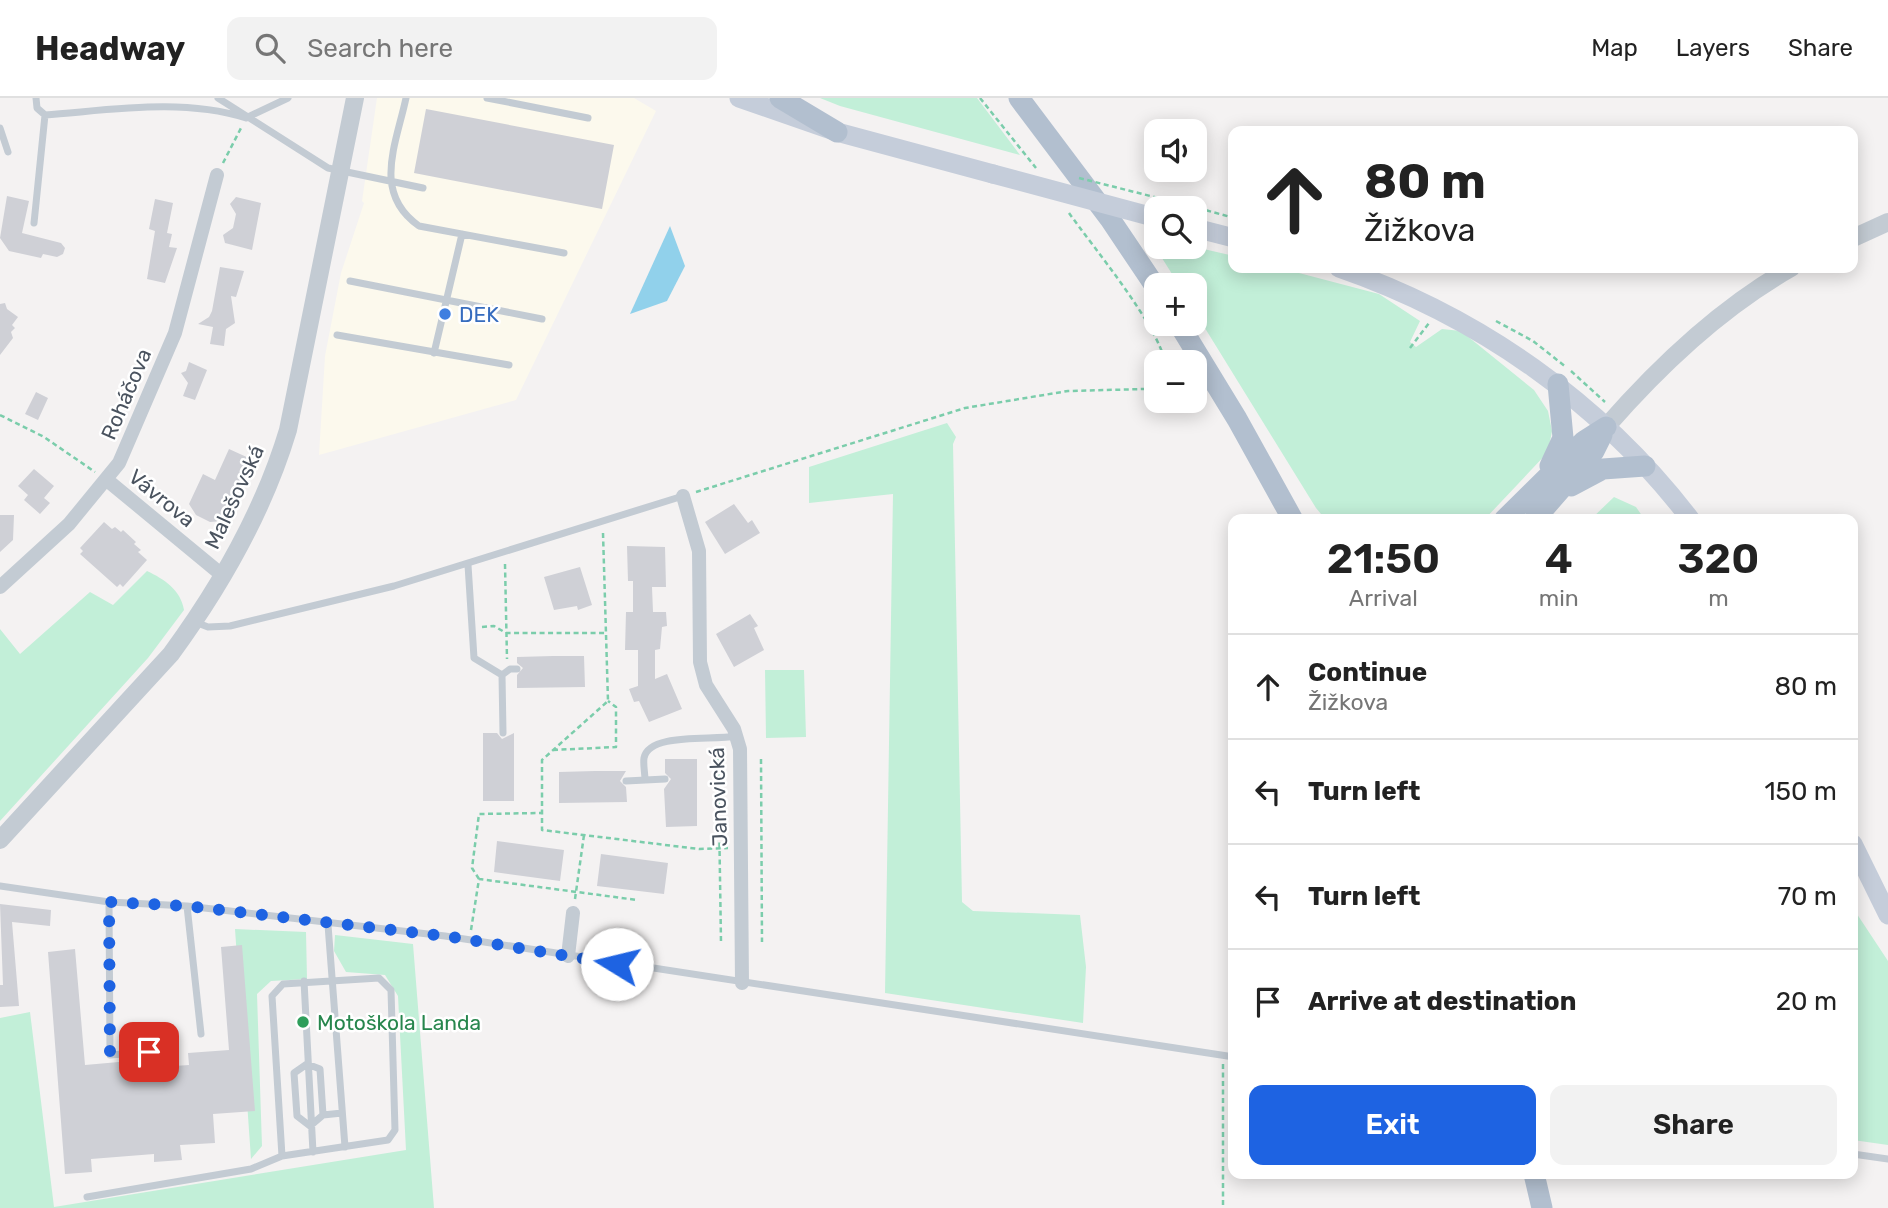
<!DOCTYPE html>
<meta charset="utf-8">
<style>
:root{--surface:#fff;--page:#f2f2f2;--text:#222;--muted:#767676;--line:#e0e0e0;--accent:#1e63e2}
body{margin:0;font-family:Rubik,sans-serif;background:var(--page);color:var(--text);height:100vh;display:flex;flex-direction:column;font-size:26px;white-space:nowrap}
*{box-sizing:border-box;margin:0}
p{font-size:23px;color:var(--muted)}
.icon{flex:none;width:38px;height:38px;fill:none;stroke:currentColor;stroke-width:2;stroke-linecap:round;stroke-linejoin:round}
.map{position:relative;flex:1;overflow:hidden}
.sheet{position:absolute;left:1228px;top:416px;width:630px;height:665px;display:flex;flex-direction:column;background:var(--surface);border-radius:14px;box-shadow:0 4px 18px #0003}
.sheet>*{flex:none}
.hud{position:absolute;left:1228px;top:28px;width:630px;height:147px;border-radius:14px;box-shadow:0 4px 18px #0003;background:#fff;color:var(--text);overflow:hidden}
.tools{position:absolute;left:1144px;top:21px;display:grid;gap:14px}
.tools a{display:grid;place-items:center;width:63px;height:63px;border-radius:14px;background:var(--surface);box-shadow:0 4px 18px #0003;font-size:35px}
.pin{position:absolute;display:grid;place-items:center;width:60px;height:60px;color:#fff;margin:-30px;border-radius:14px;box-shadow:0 4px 10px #0006}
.me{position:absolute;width:77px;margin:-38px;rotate:279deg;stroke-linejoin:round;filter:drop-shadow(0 0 5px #0008)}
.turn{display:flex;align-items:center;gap:24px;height:147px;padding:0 21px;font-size:32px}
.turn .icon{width:91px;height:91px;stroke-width:2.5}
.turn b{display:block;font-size:49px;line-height:60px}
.eta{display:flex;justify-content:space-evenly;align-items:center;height:119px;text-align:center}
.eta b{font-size:42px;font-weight:600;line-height:49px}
.action{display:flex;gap:14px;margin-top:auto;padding:14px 21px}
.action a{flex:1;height:80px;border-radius:14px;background:var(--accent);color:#fff;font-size:28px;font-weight:600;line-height:80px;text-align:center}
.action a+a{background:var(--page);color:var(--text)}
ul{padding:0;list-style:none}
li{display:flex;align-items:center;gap:21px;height:105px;padding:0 21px;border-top:2px solid var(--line)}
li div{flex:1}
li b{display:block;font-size:26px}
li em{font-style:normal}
header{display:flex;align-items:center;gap:42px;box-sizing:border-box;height:98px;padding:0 35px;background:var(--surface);border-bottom:2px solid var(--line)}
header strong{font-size:33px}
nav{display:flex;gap:38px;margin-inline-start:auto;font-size:24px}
.search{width:490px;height:63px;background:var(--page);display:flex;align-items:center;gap:18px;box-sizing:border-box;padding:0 24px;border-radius:14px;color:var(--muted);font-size:26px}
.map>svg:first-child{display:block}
.commercial{fill:#fcf9ed}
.green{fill:#c2efd8}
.water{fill:#91d1eb}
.building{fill:#cfd0d6}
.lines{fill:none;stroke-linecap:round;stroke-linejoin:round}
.path{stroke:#7bcdab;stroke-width:2.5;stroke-dasharray:5 3.5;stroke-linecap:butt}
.service{stroke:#c3cbd3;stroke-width:7}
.minor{stroke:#c3cbd3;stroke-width:14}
.tertiary{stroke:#c3cbd3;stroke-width:18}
.secondary{stroke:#c5cdda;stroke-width:19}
.primary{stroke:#b2bfcf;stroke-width:21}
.path-bridge{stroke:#7bcdab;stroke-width:2.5;stroke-dasharray:5 3.5;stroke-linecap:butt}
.secondary-bridge{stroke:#c5cdda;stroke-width:19}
.route{stroke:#1e63e2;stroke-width:12;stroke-dasharray:0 21.6}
.shop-dot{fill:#3f7fe0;stroke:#fff;stroke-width:2.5}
.leisure-dot{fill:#2e9e5b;stroke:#fff;stroke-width:2.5}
.labels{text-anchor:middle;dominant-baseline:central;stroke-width:5;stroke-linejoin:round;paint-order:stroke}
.shop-label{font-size:21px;fill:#366cbe;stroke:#fff;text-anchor:start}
.street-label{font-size:21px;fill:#4a535f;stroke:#fff}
.leisure-label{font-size:21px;fill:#27864d;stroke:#fff;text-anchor:start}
</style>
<header>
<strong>Headway</strong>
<div class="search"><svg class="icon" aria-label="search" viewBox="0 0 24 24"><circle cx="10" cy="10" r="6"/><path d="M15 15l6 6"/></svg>Search here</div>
<nav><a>Map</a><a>Layers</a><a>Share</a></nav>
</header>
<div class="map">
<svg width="1888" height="1110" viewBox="0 0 1888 1110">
<rect width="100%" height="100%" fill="#f4f2f2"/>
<!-- commercial -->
<path class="commercial" d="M377,0H634L656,13L516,302L319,357L325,258L341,175L364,105L362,103Z"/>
<!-- green -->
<path class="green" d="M820,0H977L1020,57L840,8Z
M1148,138L1157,140V149H1195L1234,158V170H1280L1379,196L1420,223L1410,244L1416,249L1442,231L1461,233L1534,292L1548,313L1552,333L1548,354L1484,422H1326L1316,410L1195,214V187H1179Z
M947,325L956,339L953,346L962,804L973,813L1080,817L1086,869L1083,925L885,895L893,396L809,405V369Z
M1614,399L1636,409L1645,422H1590Z
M147,473C164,481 181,492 184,512L148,560L0,723V531L20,556L90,494L113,507Z
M765,572H804L806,639L766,640Z
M1853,810L1888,863V1047L1853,1042Z
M235,831L306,834L307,881L271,883L257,896L262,1048L251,1061Z
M335,837L413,846L434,1110H0V920L30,914L54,1109L406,1052L398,898L385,877L346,874L334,853Z"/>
<!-- water -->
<path class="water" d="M670,128L685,168L667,203L630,216Z"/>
<!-- building -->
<path class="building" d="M426,11L614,47L602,111L414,75Z
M7,98L29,103L22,135L61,145L65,150L63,156L57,159L43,156L41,160L9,153L0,140Z
M236,99L261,105L252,152L225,145L223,137L233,130L236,116L230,106Z
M155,101L173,105L167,135L172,136L169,149L177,150L165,185L147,181L155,133L149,131Z
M220,169L244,173L236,199L231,198L235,225L226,231L224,248L210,246L213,229L198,226L209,219L212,213Z
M5,205L7,211L18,219L12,227L15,230L11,234L13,240L0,257V206Z
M189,264L207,272L195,302L183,298L188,285L181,275L186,273Z
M36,294L48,300L38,322L25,316Z
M229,351L251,361L223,423L210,424L196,417L189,406L203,376L215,382Z
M34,371L54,388L44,400L50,405L40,416L24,402L28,397L18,388Z
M734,406L748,425L752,422L760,435L725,456L705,424Z
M0,417H14L13,442L0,454Z
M104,424L112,431L115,429L121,434L123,432L136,444L134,446L141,452L138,454L147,462L123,489L120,486L117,489L80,456L83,453L80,450Z
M627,448L665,449L666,489H652L653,514H666L667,528L662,529L660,551L655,552V581L667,576L682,611L649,624L639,603L634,604L629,591L638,588V552H625L626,514H633V483H628Z
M580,469L592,507L578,512L577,508L554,512L544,479Z
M750,516L758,528L754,530L764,552L734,569L716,536Z
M553,558H584L585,589L517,590V577L523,570L517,565V559Z
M483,635H497L502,641L514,635V703H483Z
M665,661H697V728L666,729L664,691L671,681L665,675Z
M595,673H626L620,683L626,689L627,704L559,705V674Z
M497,743L564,752L560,783L494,774Z
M601,756L668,765L664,796L597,788Z
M0,806L51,812L50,828L12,824L19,908L0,909V887H3Z
M242,847L255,1013L213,1016L215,1045L180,1047L182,1062L154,1064V1056L91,1061L92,1074L65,1076L48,854L75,851L85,967L130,963L131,971L189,967L188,955L229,952L221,849Z"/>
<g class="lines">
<!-- path -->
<path class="path" d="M980,0L1036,70
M223,65L241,30
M1198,110L1234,120
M1069,115C1094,150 1157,226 1165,264
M1496,223L1533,243L1566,269
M1410,250L1429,225
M1571,273L1605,304
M0,317L44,339L95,374
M696,394L965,310L1068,293L1145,291L1157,283
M603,435L608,603L542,662V732L699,751L728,750
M505,466L507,561
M482,529L494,528L506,535H606
M718,651L721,844
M553,652L616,649V609L608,603
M761,661L762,844
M479,781L472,770L479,716L541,715
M575,801L584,737
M471,832L479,781L637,802
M1223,966V1110"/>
<!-- service -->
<path class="service" d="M36,0L37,10L45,17C112,12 182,0 246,20L288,0
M218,0L328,70L423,90
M406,0C396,47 372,95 419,128L564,155
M487,0L588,20
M0,30L8,54
M34,125L45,17
M350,183L542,221
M337,237L509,267
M434,255L462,136
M468,467L474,560L502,577L503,635
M195,524L208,529L230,528L394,488L683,398
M502,577L510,571H517
M645,682C645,675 643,667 644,660C649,634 714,643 735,638
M626,683L665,681
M0,788L109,804L187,808L445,838L1234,959
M109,804L110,957L149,954
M187,808L201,936
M328,827L345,1049
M379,880L391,892L395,1032L388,1042L282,1058L272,898L283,886Z
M304,883L313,1054
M307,966L320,971L323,1017L310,1028L297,1018L294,975Z
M323,1017L342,1015
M1853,1056L1888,1061
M87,1099L251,1071L282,1058"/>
<!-- minor -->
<path class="minor" d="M107,382L222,477
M683,398L699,453L700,564L706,587L734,631L740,651L742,885
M0,489L69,426L119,365L175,235L217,77
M568,858L573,815"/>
<!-- tertiary -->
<path class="tertiary" d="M1853,140L1888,124
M1606,329C1660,267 1720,210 1791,170
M0,742L171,556C220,489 264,412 288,332L355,0"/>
<!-- secondary -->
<path class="secondary" d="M739,0L837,34L993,76
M1195,130L1234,140
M1339,170C1478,218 1601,304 1691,422
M1853,746L1888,817"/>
<!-- primary -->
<path class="primary" d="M780,0L837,34
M1019,0L1110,121L1157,191
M1179,226L1237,321L1293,422
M1550,368L1563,340L1558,286
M1571,388L1603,371L1645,368
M1504,422L1584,343L1606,329
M1534,422L1594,353L1602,337
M1534,1076L1542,1110"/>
<!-- path-bridge -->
<path class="path-bridge" d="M1079,80L1198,110"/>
<!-- secondary-bridge -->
<path class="secondary-bridge" d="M993,76L1157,120"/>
</g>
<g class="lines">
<!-- route -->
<path class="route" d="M149,954L110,957L109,804L187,808L445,838L617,866"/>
</g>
<!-- markers -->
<circle class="shop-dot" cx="445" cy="216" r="7"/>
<circle class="leisure-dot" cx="303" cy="924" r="7"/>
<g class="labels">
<!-- shop labels -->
<g class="shop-label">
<text x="459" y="216">DEK</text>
</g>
<!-- street labels -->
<g class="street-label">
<text transform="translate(126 296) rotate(-67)">Roháčova</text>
<text transform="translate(234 399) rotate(-65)">Malešovská</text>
<text transform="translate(162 400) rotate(39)">Vávrova</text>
<text transform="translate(718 699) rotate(-92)">Janovická</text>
</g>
<!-- leisure labels -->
<g class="leisure-label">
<text x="317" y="924">Motoškola Landa</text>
</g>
</g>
</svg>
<div class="tools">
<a><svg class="icon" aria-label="sound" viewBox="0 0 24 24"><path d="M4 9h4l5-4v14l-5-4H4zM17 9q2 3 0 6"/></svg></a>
<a><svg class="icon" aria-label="search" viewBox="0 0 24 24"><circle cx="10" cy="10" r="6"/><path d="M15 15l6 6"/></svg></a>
<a>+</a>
<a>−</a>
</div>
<div class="pin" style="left:149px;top:954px;background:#d93025"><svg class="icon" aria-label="arrive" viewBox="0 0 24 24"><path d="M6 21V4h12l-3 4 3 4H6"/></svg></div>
<svg class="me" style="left:617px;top:866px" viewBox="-20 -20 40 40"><circle r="19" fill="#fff"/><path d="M0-13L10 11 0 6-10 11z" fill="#1e63e2"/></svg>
<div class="hud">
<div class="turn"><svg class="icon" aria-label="ahead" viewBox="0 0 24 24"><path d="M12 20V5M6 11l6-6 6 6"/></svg><div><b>80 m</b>Žižkova</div></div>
</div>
<section class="sheet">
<div class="eta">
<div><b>21:50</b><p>Arrival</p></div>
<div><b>4</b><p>min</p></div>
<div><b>320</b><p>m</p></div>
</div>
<ul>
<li><svg class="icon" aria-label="ahead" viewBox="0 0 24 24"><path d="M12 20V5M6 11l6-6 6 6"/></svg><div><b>Continue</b><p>Žižkova</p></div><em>80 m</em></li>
<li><svg class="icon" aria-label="left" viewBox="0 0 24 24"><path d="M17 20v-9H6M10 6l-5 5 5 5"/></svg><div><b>Turn left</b></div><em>150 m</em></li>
<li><svg class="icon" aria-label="left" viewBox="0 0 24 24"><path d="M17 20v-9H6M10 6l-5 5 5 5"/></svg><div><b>Turn left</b></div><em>70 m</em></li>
<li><svg class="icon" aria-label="arrive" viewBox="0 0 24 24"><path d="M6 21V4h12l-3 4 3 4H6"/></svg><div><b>Arrive at destination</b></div><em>20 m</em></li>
</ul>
<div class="action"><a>Exit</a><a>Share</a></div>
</section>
</div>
